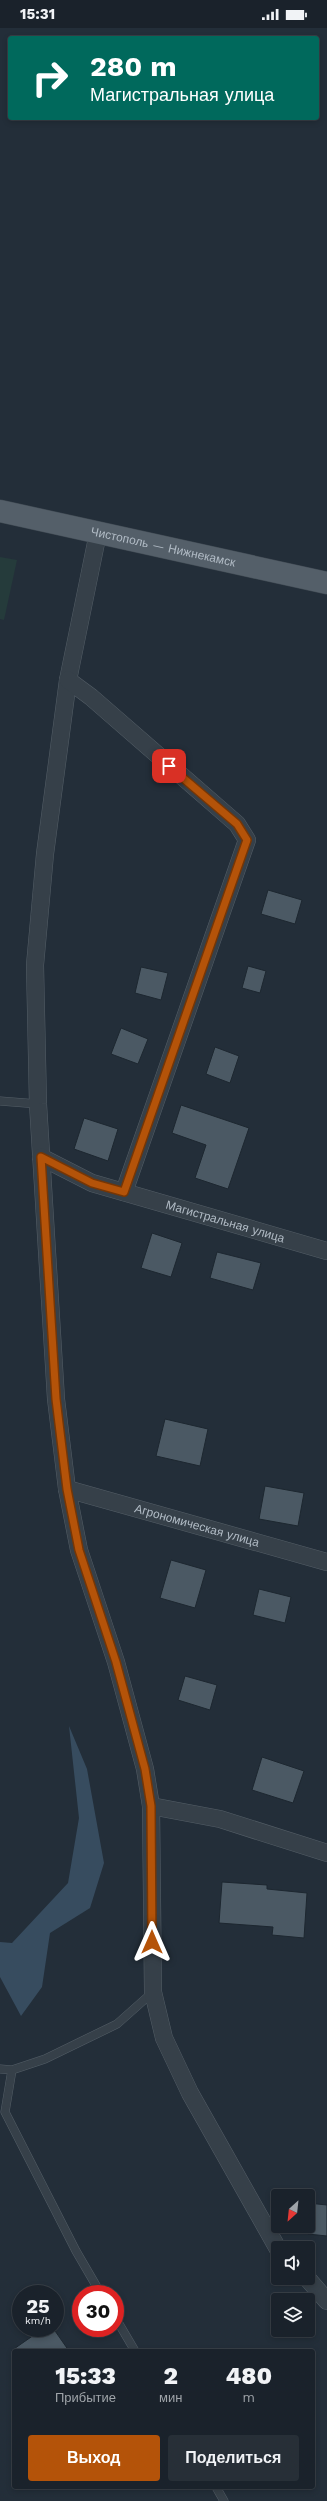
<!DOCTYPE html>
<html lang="ru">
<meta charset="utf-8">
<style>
:root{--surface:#1a222b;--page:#272f37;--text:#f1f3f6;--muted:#9fa4a9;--line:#383f47;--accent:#b45309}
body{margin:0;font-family:"Work Sans",sans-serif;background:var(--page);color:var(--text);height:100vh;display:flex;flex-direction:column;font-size:15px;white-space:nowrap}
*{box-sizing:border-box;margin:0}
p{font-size:13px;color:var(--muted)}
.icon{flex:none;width:22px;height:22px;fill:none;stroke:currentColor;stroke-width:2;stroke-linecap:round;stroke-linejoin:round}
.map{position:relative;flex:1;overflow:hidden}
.details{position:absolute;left:12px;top:2321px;width:303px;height:140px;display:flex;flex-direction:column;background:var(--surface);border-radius:4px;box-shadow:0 2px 6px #0003,0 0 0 1px var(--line)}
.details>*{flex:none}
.hud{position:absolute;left:8px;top:8px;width:311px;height:84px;border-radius:4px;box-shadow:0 2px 6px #0003,0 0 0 1px var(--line);background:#00695c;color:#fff;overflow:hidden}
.needle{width:26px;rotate:207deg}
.buttons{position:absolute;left:271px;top:2161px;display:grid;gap:8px}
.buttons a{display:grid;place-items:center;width:44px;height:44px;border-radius:4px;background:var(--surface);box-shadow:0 2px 6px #0003,0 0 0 1px var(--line);font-size:20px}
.speed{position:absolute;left:12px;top:2257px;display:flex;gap:8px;font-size:20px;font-weight:700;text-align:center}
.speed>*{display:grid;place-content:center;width:52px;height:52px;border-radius:50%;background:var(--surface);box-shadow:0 2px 6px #0003,0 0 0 1px var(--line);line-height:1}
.speed small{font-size:10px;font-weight:400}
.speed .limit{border:6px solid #d22;background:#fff;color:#111}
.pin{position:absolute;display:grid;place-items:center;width:34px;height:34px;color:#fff;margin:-17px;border-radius:8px;box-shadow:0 2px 6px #0006}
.me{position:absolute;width:44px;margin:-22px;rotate:0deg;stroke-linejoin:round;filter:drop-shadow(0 0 3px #0008)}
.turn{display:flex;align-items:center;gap:14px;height:84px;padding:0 16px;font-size:18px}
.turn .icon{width:52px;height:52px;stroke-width:2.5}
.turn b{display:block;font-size:28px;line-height:34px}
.eta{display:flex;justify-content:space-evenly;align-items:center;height:68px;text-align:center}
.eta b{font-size:24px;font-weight:800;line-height:28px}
.cta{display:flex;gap:8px;margin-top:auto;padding:8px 16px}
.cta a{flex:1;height:46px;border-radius:4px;background:var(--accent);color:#fff;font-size:16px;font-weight:800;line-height:46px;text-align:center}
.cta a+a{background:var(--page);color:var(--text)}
.status{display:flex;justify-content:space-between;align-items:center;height:28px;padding:0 20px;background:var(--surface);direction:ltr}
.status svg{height:11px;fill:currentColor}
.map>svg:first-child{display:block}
.green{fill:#253b3b}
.water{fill:#374c5f}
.building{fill:#4b5964;stroke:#1d2730}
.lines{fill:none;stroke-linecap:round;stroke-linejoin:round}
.lane-casing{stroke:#545e67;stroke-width:9}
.street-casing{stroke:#545e67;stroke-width:18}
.primary-casing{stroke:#3f4952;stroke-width:23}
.lane{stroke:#364049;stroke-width:8}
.street{stroke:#364049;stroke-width:17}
.primary{stroke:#545f69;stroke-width:22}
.route-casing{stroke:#753606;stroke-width:10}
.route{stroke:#b45309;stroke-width:7}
.labels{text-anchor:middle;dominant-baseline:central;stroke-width:3;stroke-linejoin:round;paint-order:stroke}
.street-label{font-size:12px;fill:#b1bbc5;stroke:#1b252e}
</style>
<div class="status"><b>15:31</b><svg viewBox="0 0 49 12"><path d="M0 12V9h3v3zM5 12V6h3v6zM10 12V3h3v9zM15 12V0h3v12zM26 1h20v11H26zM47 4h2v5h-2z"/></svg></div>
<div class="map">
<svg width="327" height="2473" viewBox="0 0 327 2473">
<rect width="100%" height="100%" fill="#232e39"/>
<!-- green -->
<path class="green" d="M0,529L17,532L4,592L0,591Z"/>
<!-- water -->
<path class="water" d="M69,1698L87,1741L104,1835L90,1880L50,1905L42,1959L21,1988L0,1949V1914L12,1915L68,1855L79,1790Z"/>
<!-- building -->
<path class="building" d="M268,862L302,872L295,896L261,886Z
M248,938L266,943L260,965L242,960Z
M141,939L168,945L161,972L135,965Z
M121,1000L148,1011L138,1036L111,1026Z
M215,1019L239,1028L230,1055L206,1046Z
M181,1077L249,1100L228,1161L195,1150L206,1117L172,1105Z
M84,1090L118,1101L108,1133L74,1121Z
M152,1205L182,1215L171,1249L141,1240Z
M217,1224L261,1235L253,1262L210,1250Z
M165,1391L208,1401L200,1438L156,1428Z
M265,1458L304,1465L298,1498L259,1491Z
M171,1532L206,1542L195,1580L160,1570Z
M259,1561L291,1569L285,1595L253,1587Z
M185,1648L217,1657L210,1682L178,1672Z
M262,1729L304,1743L293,1775L252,1762Z
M222,1854L267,1857V1861L307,1865L304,1910L272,1907L273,1899L219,1895Z
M308,2175L327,2177V2208L308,2206Z
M44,2300H53L69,2323H11Z"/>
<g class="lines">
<defs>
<path id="lane" d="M0,1073L38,1076
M0,2041L12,2042L45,2031L117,1996L153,1964
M12,2042L5,2084L76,2223L101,2266
M115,2289L135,2323
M216,2459L224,2473"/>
<g id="street">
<path d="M98,505L68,652L45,826L35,937L38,1076L56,1371L67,1461L79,1522L116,1634L145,1741L151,1778L153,1964L164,2010L190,2065L278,2221"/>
<path d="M68,652L91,669L237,796L247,812L124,1164"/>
<path id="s1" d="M41,1129L92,1155L327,1223"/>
<path id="s2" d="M67,1461L327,1534"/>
<path d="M151,1778L220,1791L327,1825"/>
<path d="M307,2250L327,2273"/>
</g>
<g id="primary">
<path id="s3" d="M0,483L327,555"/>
</g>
</defs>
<!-- lane casing -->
<use href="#lane" class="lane-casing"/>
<!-- street casing -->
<use href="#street" class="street-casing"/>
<!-- primary casing -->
<use href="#primary" class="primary-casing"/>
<!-- lane -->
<use href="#lane" class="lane"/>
<!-- street -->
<use href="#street" class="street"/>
<!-- primary -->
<use href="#primary" class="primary"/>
</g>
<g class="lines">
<defs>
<path id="route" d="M152,1914L151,1778L145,1741L116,1634L79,1522L67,1461L56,1371L41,1129L92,1155L124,1164L247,812L237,796L169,738"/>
</defs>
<!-- route casing -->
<use href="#route" class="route-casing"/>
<!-- route -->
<use href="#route" class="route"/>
</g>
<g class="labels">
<!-- street labels -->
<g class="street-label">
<text stroke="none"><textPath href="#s3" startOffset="167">Чистополь — Нижнекамск</textPath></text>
<text stroke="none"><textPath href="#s1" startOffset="196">Магистральная улица</textPath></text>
<text stroke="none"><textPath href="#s2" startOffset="135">Агрономическая улица</textPath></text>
</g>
</g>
</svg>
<div class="buttons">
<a><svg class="needle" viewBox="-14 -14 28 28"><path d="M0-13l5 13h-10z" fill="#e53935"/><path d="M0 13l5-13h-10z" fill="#9fa4a9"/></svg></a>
<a><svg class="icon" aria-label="sound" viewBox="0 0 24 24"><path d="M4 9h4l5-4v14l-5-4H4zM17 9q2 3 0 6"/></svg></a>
<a><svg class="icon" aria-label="layers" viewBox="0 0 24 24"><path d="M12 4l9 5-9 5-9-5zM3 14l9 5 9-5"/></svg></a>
</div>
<div class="speed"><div>25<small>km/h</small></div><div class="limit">30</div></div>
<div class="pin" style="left:169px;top:738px;background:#d93025"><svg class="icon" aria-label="arrive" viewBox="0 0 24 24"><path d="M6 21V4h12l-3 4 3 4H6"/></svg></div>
<svg class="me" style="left:152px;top:1914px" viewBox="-20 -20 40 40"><path d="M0-17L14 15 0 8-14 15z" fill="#b45309" stroke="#fff" stroke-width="4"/></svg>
<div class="hud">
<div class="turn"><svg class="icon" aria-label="right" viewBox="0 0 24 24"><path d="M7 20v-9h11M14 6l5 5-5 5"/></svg><div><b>280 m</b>Магистральная улица</div></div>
</div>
<section class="details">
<div class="eta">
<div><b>15:33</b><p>Прибытие</p></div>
<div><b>2</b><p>мин</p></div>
<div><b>480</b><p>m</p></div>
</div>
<div class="cta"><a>Выход</a><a>Поделиться</a></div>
</section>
</div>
